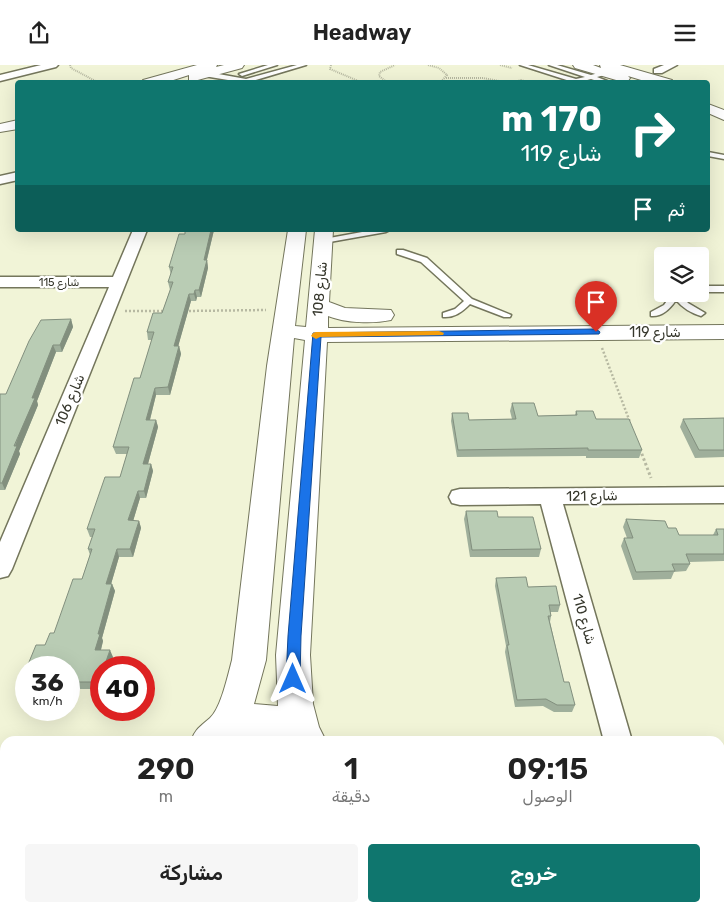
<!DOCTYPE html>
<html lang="ar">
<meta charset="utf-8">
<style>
:root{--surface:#fff;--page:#f6f6f6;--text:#222;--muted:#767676;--accent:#0f766e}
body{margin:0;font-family:Rubik,Cairo,sans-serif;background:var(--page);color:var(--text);direction:rtl;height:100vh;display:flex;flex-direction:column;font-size:19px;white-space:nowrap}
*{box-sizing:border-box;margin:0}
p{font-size:16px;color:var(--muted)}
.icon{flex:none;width:28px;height:28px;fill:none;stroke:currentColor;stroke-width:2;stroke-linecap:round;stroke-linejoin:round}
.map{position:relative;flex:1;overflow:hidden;direction:ltr}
.side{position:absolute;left:0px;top:671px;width:725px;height:176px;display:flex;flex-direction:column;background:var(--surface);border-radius:15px 15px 0 0;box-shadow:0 5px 20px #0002;direction:rtl}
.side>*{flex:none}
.top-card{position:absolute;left:15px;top:15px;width:695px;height:152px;border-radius:5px;box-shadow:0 5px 20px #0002;direction:rtl;background:#0f766e;color:#fff;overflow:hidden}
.tools{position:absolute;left:654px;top:182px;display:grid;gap:10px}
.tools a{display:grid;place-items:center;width:55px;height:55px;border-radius:5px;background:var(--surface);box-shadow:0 5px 20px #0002;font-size:25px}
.speed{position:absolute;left:15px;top:591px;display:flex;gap:10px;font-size:25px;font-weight:700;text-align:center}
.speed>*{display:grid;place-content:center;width:65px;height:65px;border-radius:50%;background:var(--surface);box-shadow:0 5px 20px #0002;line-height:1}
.speed small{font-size:12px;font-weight:400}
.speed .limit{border:8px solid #d22;background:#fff;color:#111}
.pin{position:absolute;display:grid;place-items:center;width:42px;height:42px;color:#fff;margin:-51px -21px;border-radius:50% 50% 50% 0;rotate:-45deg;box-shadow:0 0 5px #0007}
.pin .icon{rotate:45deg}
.me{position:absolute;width:55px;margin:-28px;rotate:0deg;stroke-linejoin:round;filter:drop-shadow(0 0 4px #0008)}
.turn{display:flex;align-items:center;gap:18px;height:105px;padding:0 25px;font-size:22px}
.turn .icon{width:65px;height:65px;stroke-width:2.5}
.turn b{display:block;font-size:35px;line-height:42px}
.then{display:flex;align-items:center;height:48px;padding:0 25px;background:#0003;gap:10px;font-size:19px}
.eta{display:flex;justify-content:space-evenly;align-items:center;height:85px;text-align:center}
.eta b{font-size:30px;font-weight:600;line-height:35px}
.button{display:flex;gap:10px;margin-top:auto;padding:10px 25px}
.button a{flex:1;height:58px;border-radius:5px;background:var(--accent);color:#fff;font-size:20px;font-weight:600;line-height:58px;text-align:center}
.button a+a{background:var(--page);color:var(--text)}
header{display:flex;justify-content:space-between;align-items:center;height:65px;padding:0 25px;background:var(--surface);font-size:22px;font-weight:600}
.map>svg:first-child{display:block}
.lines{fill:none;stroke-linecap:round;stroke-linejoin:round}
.service-casing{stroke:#74765c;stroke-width:3}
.minor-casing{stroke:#74765c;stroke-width:3}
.tertiary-casing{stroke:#74765c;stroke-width:2}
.path-far3{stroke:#b7b9a2;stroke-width:2;stroke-dasharray:1 1;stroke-linecap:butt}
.path-far2{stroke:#b7b9a2;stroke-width:2.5;stroke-dasharray:2 2;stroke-linecap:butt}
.path-far1{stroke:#b7b9a2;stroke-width:3;stroke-dasharray:2.5 2.5;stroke-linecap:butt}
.path{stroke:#b7b9a2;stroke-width:4.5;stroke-dasharray:3 3;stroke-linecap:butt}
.service{fill:#fff;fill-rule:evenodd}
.minor{fill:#fff;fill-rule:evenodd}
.tertiary{fill:#fff;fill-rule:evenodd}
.wall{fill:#9faf9b}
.shaded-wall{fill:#828f7e}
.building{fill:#b9ccb4;stroke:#828f7e}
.route{fill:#1a73e8;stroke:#114b97}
.slow{fill:#f59e0b}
.labels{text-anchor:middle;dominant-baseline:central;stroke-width:4.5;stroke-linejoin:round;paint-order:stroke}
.far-street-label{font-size:11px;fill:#36372c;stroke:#fff}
.street-label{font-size:14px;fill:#36372c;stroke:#fff}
</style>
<header><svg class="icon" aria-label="menu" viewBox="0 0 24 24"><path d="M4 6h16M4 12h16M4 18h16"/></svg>Headway<svg class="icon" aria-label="share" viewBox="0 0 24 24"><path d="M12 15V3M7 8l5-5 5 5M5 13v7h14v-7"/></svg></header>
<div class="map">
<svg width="724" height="847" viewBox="0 0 724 847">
<rect width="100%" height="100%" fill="#f1f4d7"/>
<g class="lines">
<defs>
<path id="service" d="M268,0H277L242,11L239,9Z
M297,0H306L246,18L198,10L213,8L246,14Z
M520,0H528L576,14L585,12L549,0H557L591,10L606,6L608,9L597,12L612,18H603L591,14L576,18Z
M708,87L724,90V94L708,91Z
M373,165H390L386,167L324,178L320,176L324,174Z
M397,185H403L427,193L472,234L511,250L510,252H504L470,239C462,247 454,253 443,252V248L455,244L464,236L421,197L397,189Z
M700,221H724V227H700Z
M672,229H680L688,238L705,248L701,251C691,248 683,243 676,235C670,244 662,252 651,251V247L664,240Z"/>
<path id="minor" d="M41,0H58L56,2L0,16V10Z
M664,0H677L662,8H654V4Z
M18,107V115L0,119V111Z
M133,165H147L12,504L8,511L0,513V477L109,222H0V212H113Z
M724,422V438L563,439L632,676H604L541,439L460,440L452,438L449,432L452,426L460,424Z
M720,690L724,691V719L720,718Z
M0,697H5V725H0Z"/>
<path id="tertiary" d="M197,0H217L216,2L224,0H244L242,3L194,16L189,15V10L164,18H142L143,15Z
M573,0H593L601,3L600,0H620L672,15L673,18H651L628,11L630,13L628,16L623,17L575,3Z
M708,39L724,45V55L708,48Z
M18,55V64L0,67V59Z
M288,165H306L295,261L306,262L315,165H333L329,237L345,243L391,245L394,250L391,255C372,259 346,258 328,251V263L724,260V274L327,277L310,590L313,639L319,662L326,676H281L272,672L259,671L245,673L237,676H191C195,664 201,661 210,653C221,643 228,610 232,595L267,301ZM294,273L305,275L276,590L278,641L254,639L266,595Z
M201,842H243V847H201Z
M268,842H310V847H268Z"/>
</defs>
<!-- service casing -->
<use href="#service" class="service-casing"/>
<!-- minor casing -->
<use href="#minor" class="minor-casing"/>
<!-- tertiary casing -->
<use href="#tertiary" class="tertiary-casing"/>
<!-- path-far3 -->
<path class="path-far3" d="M70,0L71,3L99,18
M331,0L330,4L363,18
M428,0L439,3L447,10L440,18
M500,0L512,3
M446,13H483L510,18
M388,18L379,11L380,7L395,0
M511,18L521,15L531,18"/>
<!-- path-far2 -->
<path class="path-far2" d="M125,246H166
M185,246L266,245
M602,283L630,357"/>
<!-- path-far1 -->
<path class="path-far1" d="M640,384L651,413"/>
<!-- path -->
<path class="path" d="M0,817L5,800"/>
<!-- service -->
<use href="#service" class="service"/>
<!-- minor -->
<use href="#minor" class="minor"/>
<!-- tertiary -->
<use href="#tertiary" class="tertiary"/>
</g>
<!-- wall -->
<path class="wall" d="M214,165L207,195L208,203L201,232H197L196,236H191L178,281H179L181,289L170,330H156L150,355H156L158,362L148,399H151L153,406L146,433H140L133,456H139L141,463L133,492H119L111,519H112L115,526L102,573L103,576L101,585L113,592L110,602H101V624H69V602L45,580L54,568L82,514L90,490L88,484L92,472H90L87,464L120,412L127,389H116L113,382L140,313L152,275H148L147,267L162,248L170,225L168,217L171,210L169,202L185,169Z
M71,254L73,262L62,287H56L37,336L38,340L19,386L20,389L5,425H0V329H6Z
M512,338L538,351L575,350L576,346L596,354L642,385L639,393H586V391L457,392L451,356L452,348L469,355L512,354L510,346Z
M724,353V392L695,393L680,362L683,354Z
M466,446L498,452L541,484L539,492H470L464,454Z
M626,454L668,463L679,470H713L716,464H724V496L689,497L690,499L686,506L674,507L671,514L633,515L621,481L624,473H627L623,462Z
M496,513L528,522L560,540L558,547H550L551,551L550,557L564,617L575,640L572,647H554L543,641L515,642L505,587L506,581L495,521Z
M26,605V622L22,616Z"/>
<!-- shaded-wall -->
<path class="shaded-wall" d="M211,165H214L206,198L207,195L208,203L201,232L199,225L204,195Z
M195,225L197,232L196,236L194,229Z
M189,229L191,236L176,289L174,281Z
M71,254L73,262L62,287L60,280Z
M53,280L56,287L37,336L38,340L19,386L20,389L5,425L2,418L32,333Z
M179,281L181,289L170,330L168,322Z
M155,323L156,330L148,362L146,355Z
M156,355L158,362L146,406L143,399Z
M151,399L153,406L146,433L144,426Z
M138,426L140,433L131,463L128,455Z
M139,456L141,463L133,492L130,484Z
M117,484L119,492L109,526L106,519Z
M112,519L115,526L102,573L103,576L99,592L95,585L98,569Z
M110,585L113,592L110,602H104Z"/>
<!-- building -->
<path class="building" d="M185,165H211L204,195H207L199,225H195L194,229H189L174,281H179L168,322L155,323L146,355H156L143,399H151L144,426H138L128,455L139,456L130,484H117L106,519H112L98,569H100L95,585H110L104,602H101V613L100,617H69V602H27L36,580H45L50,568H54L73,514H82L92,484H88L95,464H87L105,412H120L129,382H113L134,313H140L154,267H147L153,248H162L173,217H168L173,202H169L179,169H185Z
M71,254L60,280H53L32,333H35L14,381H17L2,418H0V329H6L29,276L41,255Z
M512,338H534L538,351L577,350L576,346H593L596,354H629L642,385H588V383L458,385L452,348H468L469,355L516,354Z
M724,353V385H699L683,354Z
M466,446H497L498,452H533L541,484L472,485Z
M626,454L665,456L668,463H676L679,470H718L716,464H724V489H686L690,499H672L675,506L636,507L624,473H633Z
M526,512L528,522L556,521L560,540H549L551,551H548L564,617H569L575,640H557L546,634L517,635L507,580H509L496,513Z
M26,605V616H22Z"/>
<!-- route -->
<path class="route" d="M596,264L600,267L599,269L321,272L301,571L300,614L298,618L293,620L288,618L286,614L288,571L313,268Z"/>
<!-- slow -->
<path class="slow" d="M439,266L444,268L443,270L320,272L316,274L311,271L313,268L316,267Z"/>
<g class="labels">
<!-- far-street labels -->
<g class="far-street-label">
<text x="59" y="217">شارع 115</text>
</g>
<!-- street labels -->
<g class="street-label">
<text transform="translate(320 224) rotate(-85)">شارع 108</text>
<text x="655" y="267">شارع 119</text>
<text transform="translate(70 335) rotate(-67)">شارع 106</text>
<text transform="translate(592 431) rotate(-1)">شارع 121</text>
<text transform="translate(584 554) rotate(74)">شارع 110</text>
</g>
</g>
</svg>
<div class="tools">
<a><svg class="icon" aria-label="layers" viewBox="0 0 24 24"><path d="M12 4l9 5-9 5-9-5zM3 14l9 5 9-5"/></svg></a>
</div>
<div class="speed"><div>36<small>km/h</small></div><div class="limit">40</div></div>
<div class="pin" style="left:596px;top:267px;background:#d93025"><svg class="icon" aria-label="arrive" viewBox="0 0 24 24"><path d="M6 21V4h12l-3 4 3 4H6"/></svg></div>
<svg class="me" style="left:293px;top:614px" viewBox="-20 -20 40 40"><path d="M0-17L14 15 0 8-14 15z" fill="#1a73e8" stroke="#fff" stroke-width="4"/></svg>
<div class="top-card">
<div class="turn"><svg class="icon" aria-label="right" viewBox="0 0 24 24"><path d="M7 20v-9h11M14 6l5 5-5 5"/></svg><div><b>170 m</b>شارع 119</div></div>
<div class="then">ثم<svg class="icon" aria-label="arrive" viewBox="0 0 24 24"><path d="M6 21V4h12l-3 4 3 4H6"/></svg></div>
</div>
<section class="side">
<div class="eta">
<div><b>09:15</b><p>الوصول</p></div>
<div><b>1</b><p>دقيقة</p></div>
<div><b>290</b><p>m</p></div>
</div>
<div class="button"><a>خروج</a><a>مشاركة</a></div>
</section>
</div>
